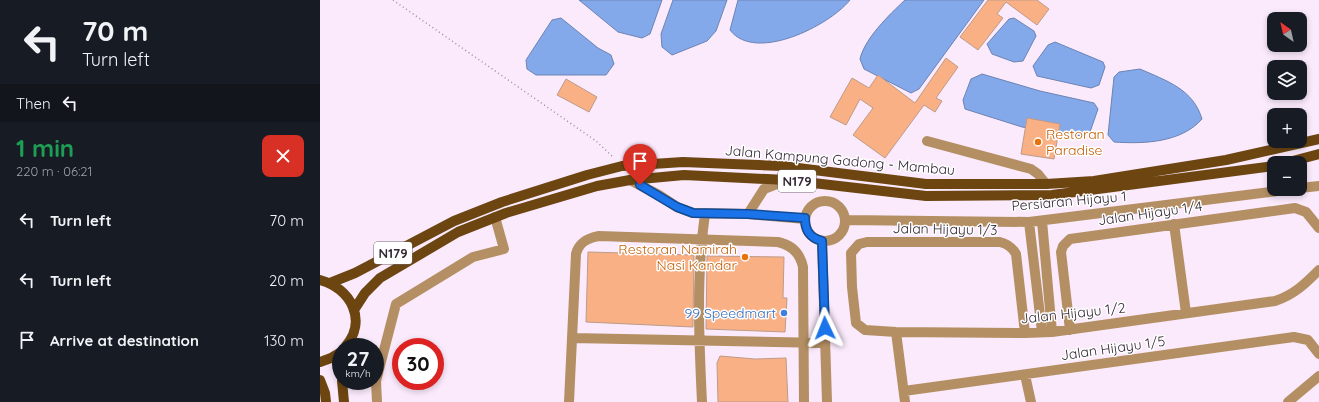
<!DOCTYPE html>
<meta charset="utf-8">
<style>
:root{--surface:#171b24;--page:#20242c;--text:#f1f3f6;--muted:#9ea1a6}
body{margin:0;font-family:Quicksand,sans-serif;background:var(--page);color:var(--text);height:100vh;display:flex;flex-direction:column;font-size:15px;white-space:nowrap}
*{box-sizing:border-box;margin:0}
p{font-size:13px;color:var(--muted)}
.icon{flex:none;width:22px;height:22px;fill:none;stroke:currentColor;stroke-width:2;stroke-linecap:round;stroke-linejoin:round}
.map{position:relative;flex:1;overflow:hidden}
.panel{display:flex;flex-direction:column;background:var(--surface);width:320px}
.panel>*{flex:none}
.banner{background:#171b24;color:var(--text);overflow:hidden}
.needle{width:26px;rotate:326deg}
.controls{position:absolute;left:947px;top:12px;display:grid;gap:8px}
.controls a{display:grid;place-items:center;width:40px;height:40px;border-radius:8px;background:var(--surface);box-shadow:0 2px 6px #0003;font-size:20px}
.speed{position:absolute;left:12px;top:338px;display:flex;gap:8px;font-size:20px;font-weight:700;text-align:center}
.speed>*{display:grid;place-content:center;width:52px;height:52px;border-radius:50%;background:var(--surface);box-shadow:0 2px 6px #0003;line-height:1}
.speed small{font-size:10px;font-weight:400}
.speed .limit{border:6px solid #d22;background:#fff;color:#111}
.pin{position:absolute;display:grid;place-items:center;width:34px;height:34px;color:#fff;margin:-41px -17px;border-radius:50% 50% 50% 0;rotate:-45deg;box-shadow:0 0 4px #0007}
.pin .icon{rotate:45deg}
.me{position:absolute;width:44px;margin:-22px;rotate:358deg;stroke-linejoin:round;filter:drop-shadow(0 0 3px #0008)}
.turn{display:flex;align-items:center;gap:14px;height:84px;padding:0 16px;font-size:18px}
.turn .icon{width:52px;height:52px;stroke-width:2.5}
.turn b{display:block;font-size:28px;line-height:34px}
.then{display:flex;align-items:center;height:38px;padding:0 16px;background:#0003;gap:8px;font-size:15px}
.round{display:grid;place-items:center;flex:none;width:42px;height:42px;border-radius:8px;background:var(--page)}
.summary{display:flex;align-items:center;justify-content:space-between;height:68px;padding:0 16px}
h1{font-size:24px;font-weight:700;line-height:30px;color:#1e9e55}
ul{padding:0;list-style:none}
li{display:flex;align-items:center;gap:12px;height:60px;padding:0 16px}
li div{flex:1}
li b{display:block;font-size:15px}
li em{font-style:normal}
main{display:flex;flex:1;min-height:0}
.map>svg:first-child{display:block}
.water{fill:#84a9ea;stroke:#6c83b3}
.building{fill:#fab085;stroke:#bd9b89}
.lines{fill:none;stroke-linecap:round;stroke-linejoin:round}
.path{stroke:#9c8f9d;stroke-width:1.5;stroke-dasharray:1 3;stroke-linecap:butt}
.minor{stroke:#b58f64;stroke-width:10}
.major{stroke:#6c4511;stroke-width:10}
.route-casing{stroke:#114b97;stroke-width:10}
.route{stroke:#1a73e8;stroke-width:7}
.food-dot{fill:#e8710a;stroke:#fff;stroke-width:1.5}
.shop-dot{fill:#3f7fe0;stroke:#fff;stroke-width:1.5}
.labels{text-anchor:middle;dominant-baseline:central;stroke-width:3;stroke-linejoin:round;paint-order:stroke}
.shield{fill:#fff;stroke:#706971;stroke-width:1}
.shield-label{font-size:13px;font-weight:bold;fill:#332934}
.food-label{font-size:14px;fill:#c56008;stroke:#fff;text-anchor:start}
.street-label{font-size:14px;fill:#332934;stroke:#fff}
.shop-label{font-size:14px;fill:#366cbe;stroke:#fff;text-anchor:end}
</style>
<main>
<section class="panel">
<div class="banner">
<div class="turn"><svg class="icon" aria-label="left" viewBox="0 0 24 24"><path d="M17 20v-9H6M10 6l-5 5 5 5"/></svg><div><b>70 m</b>Turn left</div></div>
<div class="then">Then<svg class="icon" aria-label="left" viewBox="0 0 24 24"><path d="M17 20v-9H6M10 6l-5 5 5 5"/></svg></div>
</div>
<div class="summary"><div><h1>1 min</h1><p>220 m · 06:21</p></div><a class="round" style="background:#d93025;color:#fff"><svg class="icon" aria-label="close" viewBox="0 0 24 24"><path d="M6 6l12 12M18 6L6 18"/></svg></a></div>
<ul>
<li><svg class="icon" aria-label="left" viewBox="0 0 24 24"><path d="M17 20v-9H6M10 6l-5 5 5 5"/></svg><div><b>Turn left</b></div><em>70 m</em></li>
<li><svg class="icon" aria-label="left" viewBox="0 0 24 24"><path d="M17 20v-9H6M10 6l-5 5 5 5"/></svg><div><b>Turn left</b></div><em>20 m</em></li>
<li><svg class="icon" aria-label="arrive" viewBox="0 0 24 24"><path d="M6 21V4h12l-3 4 3 4H6"/></svg><div><b>Arrive at destination</b></div><em>130 m</em></li>
</ul>
</section>
<div class="map">
<svg width="999" height="402" viewBox="0 0 999 402">
<rect width="100%" height="100%" fill="#faeafc"/>
<!-- water -->
<path class="water" d="M259,0H342L330,34L322,38L298,32Z
M353,0H407L396,31L387,41L352,55L342,47L341,34Z
M418,0H530C509,26 435,63 410,30Z
M585,0H664L599,89L591,93L544,69L540,59C545,38 569,15 585,0Z
M241,18L278,48L291,55L294,64L286,75H216L207,69L206,60L232,20Z
M694,18L714,31L716,36L703,61L694,62L672,54L667,44L689,19Z
M735,42L783,62L785,67L779,85L771,88L717,76L713,66L728,45Z
M820,69C847,81 873,89 882,119C861,143 823,144 794,142L788,135L794,77L799,72Z
M662,74L720,91L774,103L778,109L770,132L762,136L702,127L645,109L643,100L651,79Z"/>
<!-- building -->
<path class="building" d="M668,0H717L729,9L717,25L686,2L677,14L683,18L658,50L640,37Z
M626,58L638,67L616,98L622,101L615,112L604,105L565,158L533,135L553,108L540,99L526,125L510,117L532,78L549,88L558,75L595,103Z
M246,79L277,97L269,112L237,95Z
M707,118L740,124L734,159L701,154Z
M268,252L374,255L373,327L266,322Z
M387,256L464,257L463,298H467L465,332L386,329Z
M400,356L435,359L466,358L468,402H398L397,363Z"/>
<g class="lines">
<!-- path -->
<path class="path" d="M73,0L276,141L294,158"/>
<!-- minor -->
<path class="minor" d="M607,141L711,169L718,174L726,184
M310,180L339,195L357,207L373,213L428,214L485,219
M980,188L999,186
M485 221a20 20 0 1 1 40 0a20 20 0 1 1-40 0Z
M428,214L444,189L467,180
M525,220L709,222L974,189
M722,221L732,332
M709,222L722,332
M854,224L866,313
M502,241L507,402
M750,330L741,252L743,246L750,239L975,208L986,212L999,228
M576,332L585,402
M705,333L696,254C692,247 688,244 680,242H547L539,244L531,253L532,287L536,323L545,330L576,332L705,333L732,332L955,301C974,295 986,283 999,270
M252,338L505,343
M705,375L711,402
M584,391L974,337L988,340L999,354
M57,402L56,381L76,304L153,257L184,249L175,217
M249,402L256,254C259,242 268,238 279,236L458,242C472,245 480,253 483,267L484,402
M382,402C379,340 376,276 385,214
M968,402L999,376"/>
<!-- major -->
<path class="major" d="M965,163L999,154
M0,280C31,288 48,321 25,347
M10,283L35,273L134,221L182,202L267,175L302,166L363,162L462,166L606,184H726L774,181L906,160L999,139
M34,310L45,293L60,278L138,232L186,213L277,186L310,180L364,175L467,180L606,196L732,195L954,166
M0,362L11,358L21,352
M0,380L5,393L6,402
M22,381L24,402"/>
</g>
<g class="lines">
<defs>
<path id="route" d="M320,185L357,207L373,213L428,214L485,218C485,231 490,238 502,241L505,328"/>
</defs>
<!-- route casing -->
<use href="#route" class="route-casing"/>
<!-- route -->
<use href="#route" class="route"/>
</g>
<!-- markers -->
<g class="food-dot">
<circle cx="718" cy="142" r="4"/>
<circle cx="425" cy="257" r="4"/>
</g>
<circle class="shop-dot" cx="464" cy="313" r="4"/>
<g class="labels">
<!-- shield labels -->
<g class="shield">
<rect x="458" y="170" width="38" height="22" rx="3"/>
<rect x="54" y="242" width="38" height="22" rx="3"/>
</g>
<g class="shield-label">
<text x="477" y="181">N179</text>
<text x="73" y="253">N179</text>
</g>
<!-- food labels -->
<g class="food-label">
<text x="726" y="134">Restoran<tspan x="726" dy="16">Paradise</tspan></text>
<text x="417" y="249" text-anchor="end">Restoran Namirah<tspan x="417" dy="16">Nasi Kandar</tspan></text>
</g>
<!-- street labels -->
<g class="street-label">
<text transform="translate(520 160) rotate(5)">Jalan Kampung Gadong - Mambau</text>
<text transform="translate(749 201) rotate(-5)">Persiaran Hijayu 1</text>
<text transform="translate(830 213) rotate(-8)">Jalan Hijayu 1/4</text>
<text transform="translate(625 229) rotate(1)">Jalan Hijayu 1/3</text>
<text transform="translate(753 313) rotate(-6)">Jalan Hijayu 1/2</text>
<text transform="translate(793 348) rotate(-8)">Jalan Hijayu 1/5</text>
</g>
<!-- shop labels -->
<g class="shop-label">
<text x="456" y="313">99 Speedmart</text>
</g>
</g>
</svg>
<div class="controls">
<a><svg class="needle" viewBox="-14 -14 28 28"><path d="M0-13l5 13h-10z" fill="#e53935"/><path d="M0 13l5-13h-10z" fill="#9ea1a6"/></svg></a>
<a><svg class="icon" aria-label="layers" viewBox="0 0 24 24"><path d="M12 4l9 5-9 5-9-5zM3 14l9 5 9-5"/></svg></a>
<a>+</a>
<a>−</a>
</div>
<div class="speed"><div>27<small>km/h</small></div><div class="limit">30</div></div>
<div class="pin" style="left:320px;top:185px;background:#d93025"><svg class="icon" aria-label="arrive" viewBox="0 0 24 24"><path d="M6 21V4h12l-3 4 3 4H6"/></svg></div>
<svg class="me" style="left:505px;top:328px" viewBox="-20 -20 40 40"><path d="M0-17L14 15 0 8-14 15z" fill="#1a73e8" stroke="#fff" stroke-width="4"/></svg>
</div>
</main>
